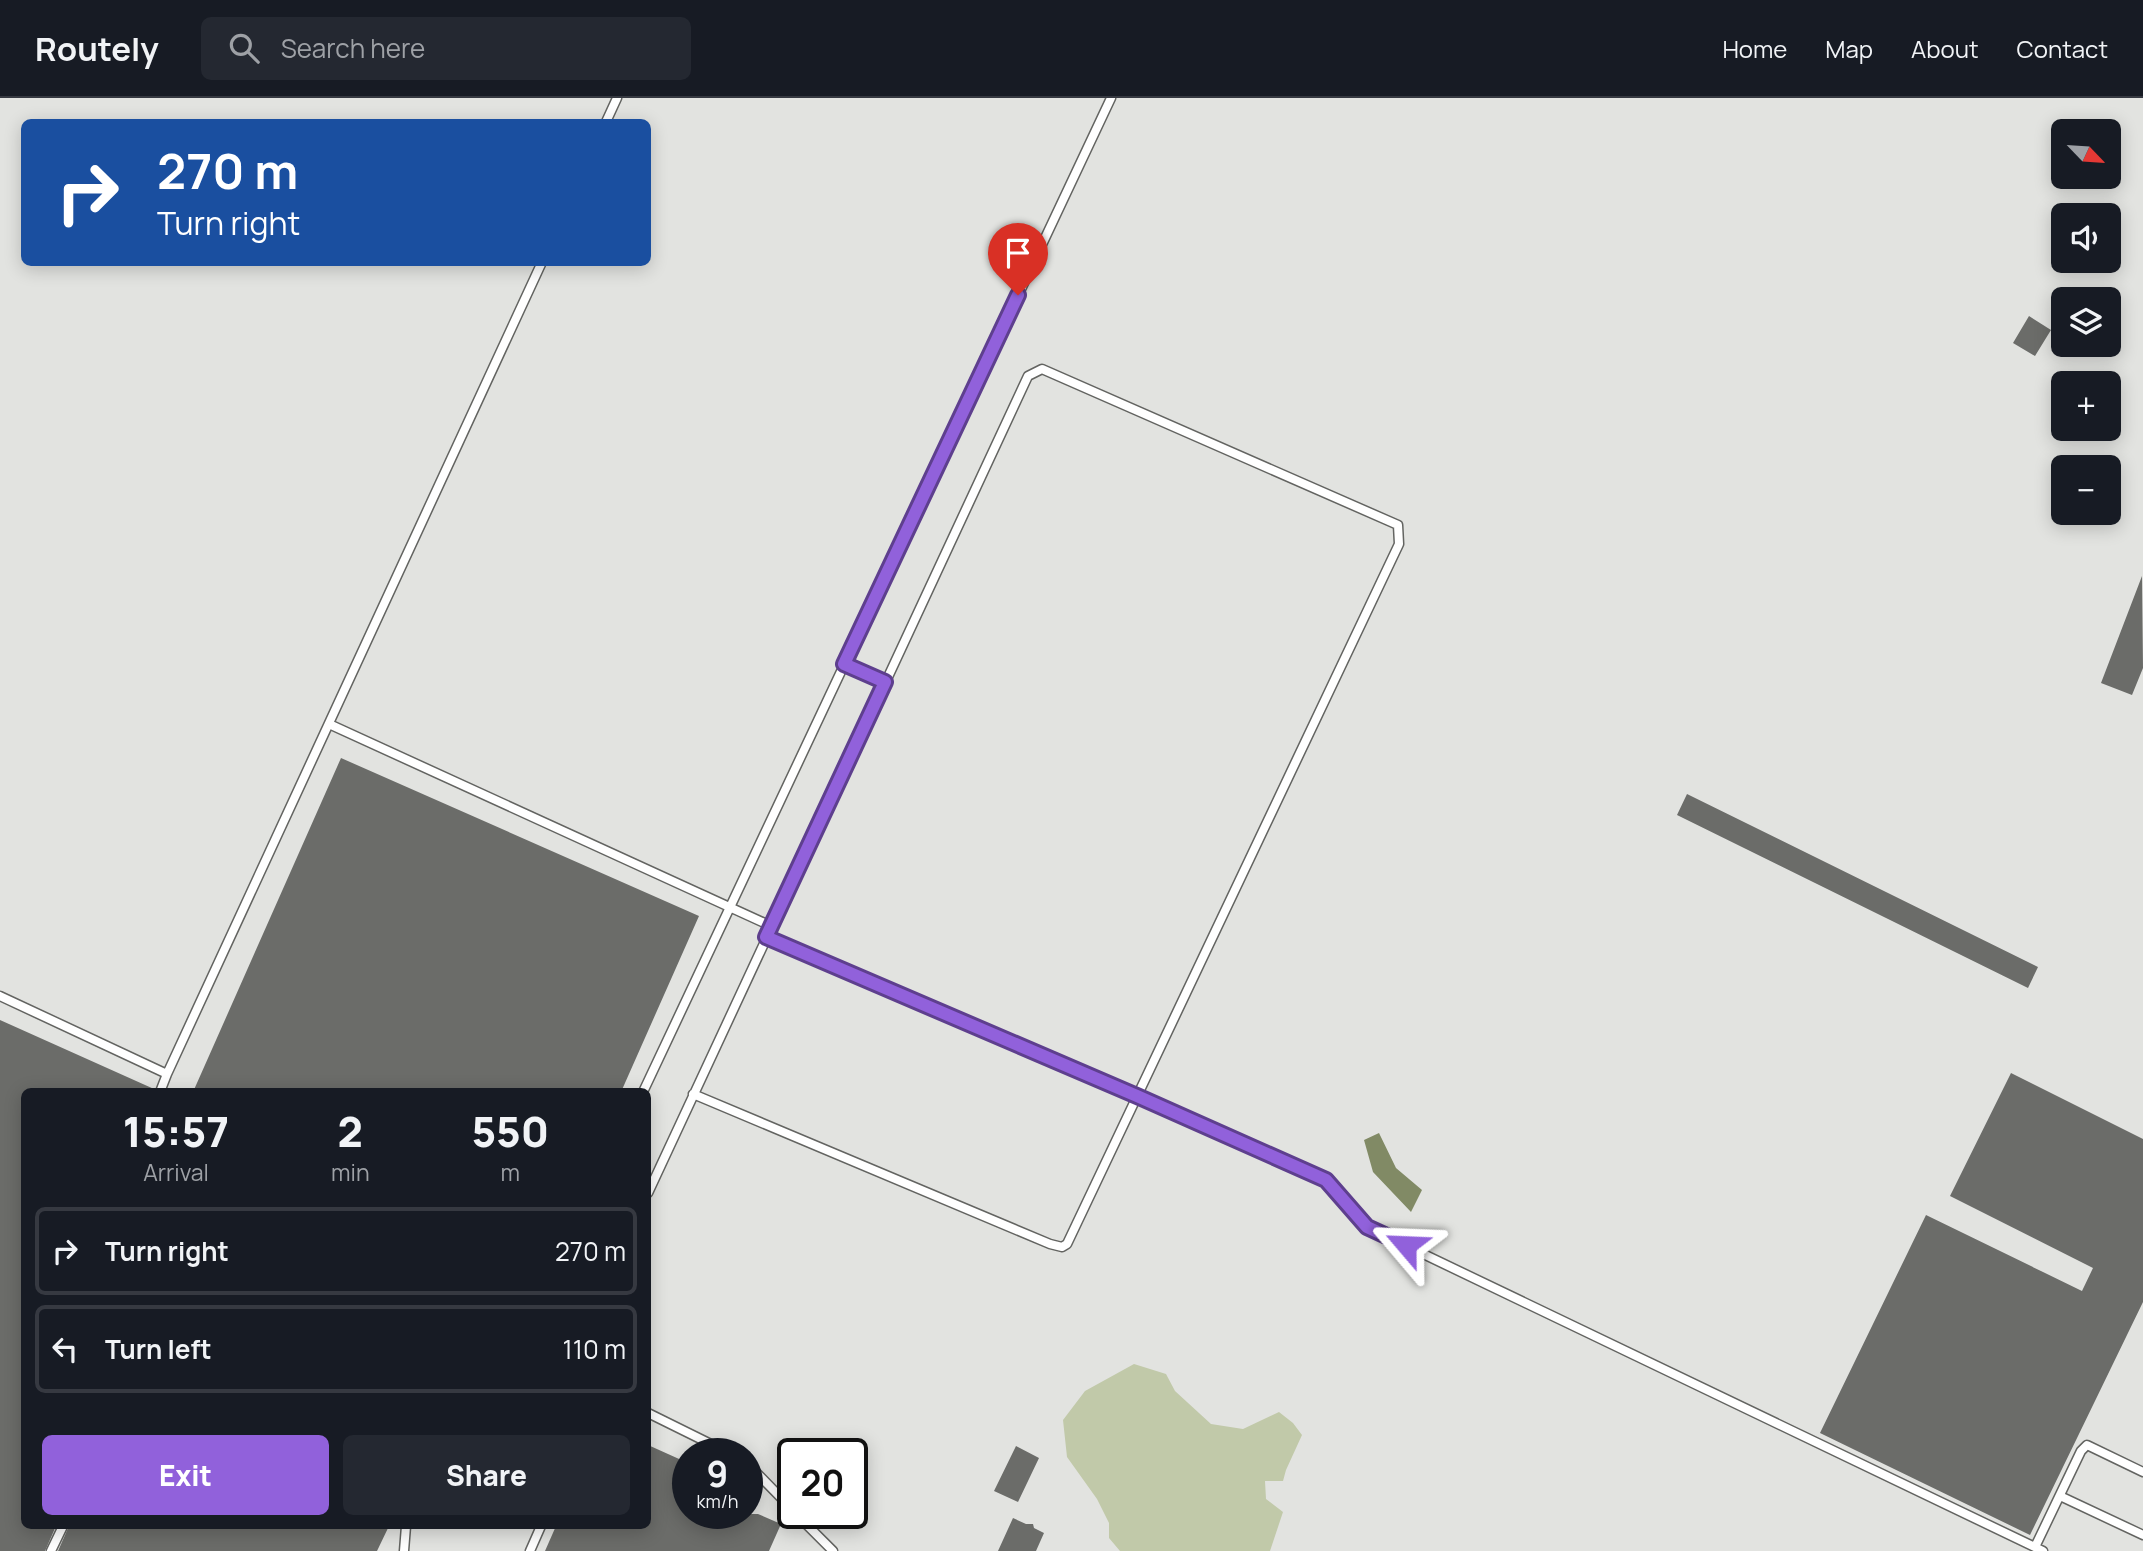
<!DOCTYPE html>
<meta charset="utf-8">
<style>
:root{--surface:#171b24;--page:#242831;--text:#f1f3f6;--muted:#9ea1a6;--line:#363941;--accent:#9161db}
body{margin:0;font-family:Manrope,sans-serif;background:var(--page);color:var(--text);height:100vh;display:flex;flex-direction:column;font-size:26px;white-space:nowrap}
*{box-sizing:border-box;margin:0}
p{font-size:23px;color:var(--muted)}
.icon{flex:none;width:38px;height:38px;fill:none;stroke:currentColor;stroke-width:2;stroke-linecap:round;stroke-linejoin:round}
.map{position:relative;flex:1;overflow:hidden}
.side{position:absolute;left:21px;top:990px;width:630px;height:441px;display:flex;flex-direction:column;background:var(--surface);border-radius:10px;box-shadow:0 4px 18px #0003}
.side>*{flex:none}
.banner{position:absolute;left:21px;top:21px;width:630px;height:147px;border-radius:10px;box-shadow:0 4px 18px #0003;background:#1a4fa0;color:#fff;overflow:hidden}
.needle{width:46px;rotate:115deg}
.tools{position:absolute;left:2051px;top:21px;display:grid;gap:14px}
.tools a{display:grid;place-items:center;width:70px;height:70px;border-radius:10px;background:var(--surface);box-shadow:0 4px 18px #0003;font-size:35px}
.speed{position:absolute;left:672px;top:1340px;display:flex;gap:14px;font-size:35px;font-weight:700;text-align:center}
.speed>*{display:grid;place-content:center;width:91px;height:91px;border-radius:50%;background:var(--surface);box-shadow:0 4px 18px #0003;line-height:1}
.speed small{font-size:18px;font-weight:400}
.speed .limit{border:4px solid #111;border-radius:10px;background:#fff;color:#111}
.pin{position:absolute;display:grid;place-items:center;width:60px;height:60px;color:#fff;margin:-72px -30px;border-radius:50% 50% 50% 0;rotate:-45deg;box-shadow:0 0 7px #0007}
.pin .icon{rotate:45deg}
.me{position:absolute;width:77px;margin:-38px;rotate:296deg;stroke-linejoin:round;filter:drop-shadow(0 0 5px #0008)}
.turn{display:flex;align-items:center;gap:24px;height:147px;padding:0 21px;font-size:32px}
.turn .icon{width:91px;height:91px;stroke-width:2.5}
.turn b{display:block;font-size:49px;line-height:60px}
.eta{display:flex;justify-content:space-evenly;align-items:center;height:119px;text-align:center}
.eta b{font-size:42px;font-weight:800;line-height:49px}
.button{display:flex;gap:14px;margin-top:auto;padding:14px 21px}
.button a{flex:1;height:80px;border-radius:10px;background:var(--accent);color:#fff;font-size:28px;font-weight:800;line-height:80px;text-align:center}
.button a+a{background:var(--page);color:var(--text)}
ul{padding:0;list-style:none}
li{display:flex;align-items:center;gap:21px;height:88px;margin:0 14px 10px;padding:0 7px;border:4px solid var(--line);border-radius:10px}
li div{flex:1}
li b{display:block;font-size:26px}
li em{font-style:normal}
header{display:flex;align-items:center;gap:42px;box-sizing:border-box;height:98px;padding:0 35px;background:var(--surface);border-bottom:2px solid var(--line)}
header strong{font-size:33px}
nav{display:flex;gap:38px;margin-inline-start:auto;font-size:24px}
.search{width:490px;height:63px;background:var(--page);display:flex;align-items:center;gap:18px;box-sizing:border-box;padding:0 24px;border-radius:10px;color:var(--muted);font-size:26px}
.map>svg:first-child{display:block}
.green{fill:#c1c9a9}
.water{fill:#818a65}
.building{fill:#6b6c69}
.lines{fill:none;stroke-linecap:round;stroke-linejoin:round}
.lane-casing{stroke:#636461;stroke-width:11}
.lane{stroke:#fff;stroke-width:8}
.route-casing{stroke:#5e3f8e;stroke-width:18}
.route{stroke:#9161db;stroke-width:12}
</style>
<header>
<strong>Routely</strong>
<div class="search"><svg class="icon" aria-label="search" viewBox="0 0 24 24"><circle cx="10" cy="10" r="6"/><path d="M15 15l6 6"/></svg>Search here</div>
<nav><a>Home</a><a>Map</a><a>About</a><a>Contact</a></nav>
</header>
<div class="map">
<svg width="2143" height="1453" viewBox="0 0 2143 1453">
<rect width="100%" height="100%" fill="#e2e3e0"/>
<!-- green -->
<path class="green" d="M1134,1266L1166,1276L1175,1293L1211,1326L1243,1331L1279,1314L1293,1325L1302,1337L1286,1372L1283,1383H1265L1266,1401L1283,1414L1270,1453H1120L1109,1440V1425L1097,1401L1067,1359L1063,1322L1085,1293Z"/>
<!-- water -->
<path class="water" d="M1379,1035L1396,1070L1422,1092L1411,1114L1373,1074L1364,1042Z"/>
<!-- building -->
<path class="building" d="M2029,218L2051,232L2035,258L2013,245Z
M2142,478L2143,570L2132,597L2101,585Z
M341,660L699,818L621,994H193Z
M1687,696L2038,869L2028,890L1677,717Z
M0,922L154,991V994H24V1428H56L45,1453H0Z
M2011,975L2143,1041V1204L2030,1437L1820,1335L1926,1117L2082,1193L2093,1170L1950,1098Z
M648,1347L688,1365V1416H758L781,1426L769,1453H545L556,1428H648Z
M1016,1348L1039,1360L1018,1404L994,1393Z
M1013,1420L1026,1426H1033L1034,1430L1044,1435L1036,1453H998Z
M69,1428H389L377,1453H58Z"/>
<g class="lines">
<defs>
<path id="lane" d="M606,24L617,0
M844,566L885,584
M329,626L771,828
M767,839L1137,998L1326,1082L1367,1129L2043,1453
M0,898L167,976L160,994
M167,976L542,164
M643,994L1111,0
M648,1095L1028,278L1042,271L1398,427L1399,446L1067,1146L1062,1149L1050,1146L693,996
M648,1315L731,1356
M747,1365L793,1412
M2060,1398L2143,1437
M796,1416L833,1453
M2035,1449L2081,1353L2087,1347L2143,1374
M51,1453L63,1428
M404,1453L406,1428
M530,1453L541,1428"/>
</defs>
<!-- lane casing -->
<use href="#lane" class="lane-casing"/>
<!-- lane -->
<use href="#lane" class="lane"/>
</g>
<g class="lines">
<defs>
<path id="route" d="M1018,197L844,566L885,584L766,839L1137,998L1326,1082L1367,1129L1406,1147"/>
</defs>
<!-- route casing -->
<use href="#route" class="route-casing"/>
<!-- route -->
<use href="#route" class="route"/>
</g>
</svg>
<div class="tools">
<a><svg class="needle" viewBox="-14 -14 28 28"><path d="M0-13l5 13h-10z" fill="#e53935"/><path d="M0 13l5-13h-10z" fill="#9ea1a6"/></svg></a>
<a><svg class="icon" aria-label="sound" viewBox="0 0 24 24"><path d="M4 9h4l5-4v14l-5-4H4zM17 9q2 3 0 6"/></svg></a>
<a><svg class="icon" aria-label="layers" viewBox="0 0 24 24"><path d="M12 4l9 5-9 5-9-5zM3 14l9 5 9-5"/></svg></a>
<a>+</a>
<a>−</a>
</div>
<div class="speed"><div>9<small>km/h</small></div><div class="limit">20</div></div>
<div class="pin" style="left:1018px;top:197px;background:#d93025"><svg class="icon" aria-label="arrive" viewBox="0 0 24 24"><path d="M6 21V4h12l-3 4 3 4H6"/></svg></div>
<svg class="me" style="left:1406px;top:1147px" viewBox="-20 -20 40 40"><path d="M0-17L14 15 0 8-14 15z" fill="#9161db" stroke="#fff" stroke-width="4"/></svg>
<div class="banner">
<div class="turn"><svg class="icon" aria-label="right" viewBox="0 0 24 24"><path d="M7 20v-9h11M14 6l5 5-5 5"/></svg><div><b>270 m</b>Turn right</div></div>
</div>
<section class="side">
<div class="eta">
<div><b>15:57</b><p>Arrival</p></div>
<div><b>2</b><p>min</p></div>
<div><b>550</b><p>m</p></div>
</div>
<ul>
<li><svg class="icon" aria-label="right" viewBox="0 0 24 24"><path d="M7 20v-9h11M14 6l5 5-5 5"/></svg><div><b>Turn right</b></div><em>270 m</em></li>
<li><svg class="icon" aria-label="left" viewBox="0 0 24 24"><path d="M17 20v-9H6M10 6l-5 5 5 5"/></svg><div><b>Turn left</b></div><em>110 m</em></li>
</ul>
<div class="button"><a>Exit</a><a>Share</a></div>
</section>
</div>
